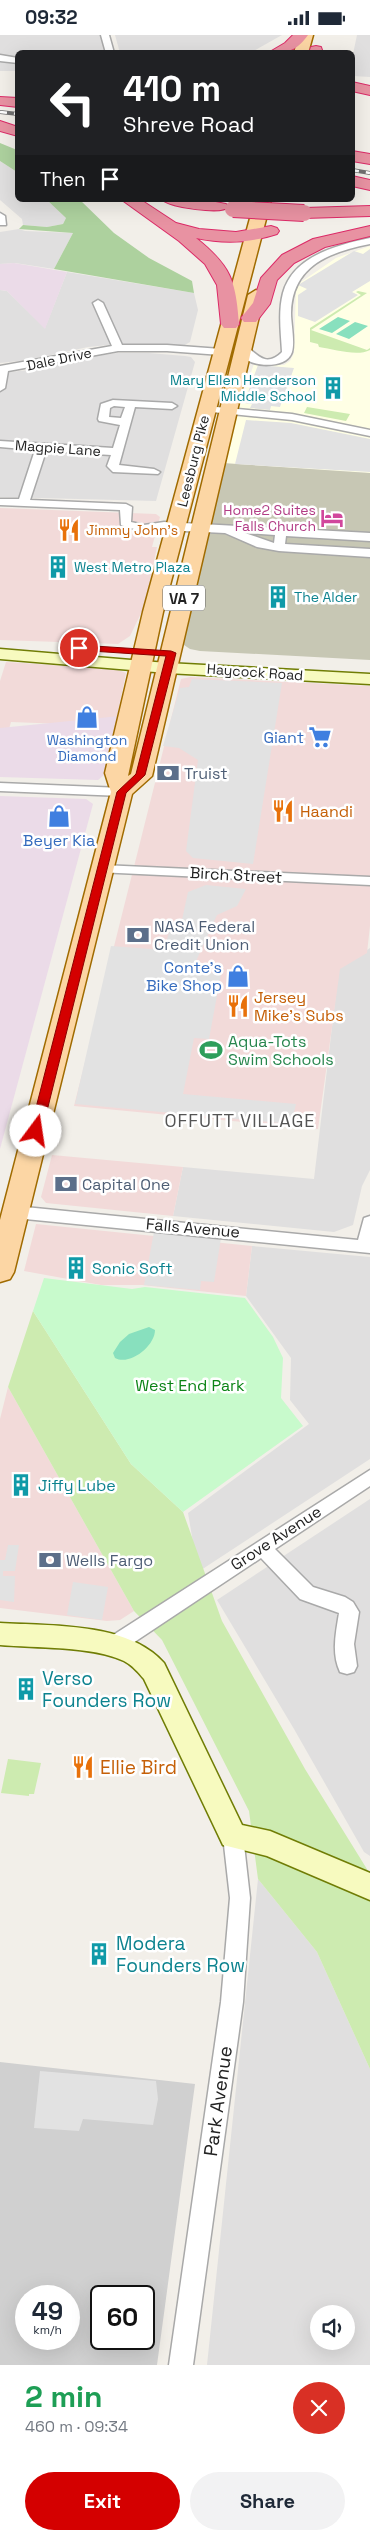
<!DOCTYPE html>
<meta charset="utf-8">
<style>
:root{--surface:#fff;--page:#f2f2f3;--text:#1f2937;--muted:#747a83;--accent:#d40000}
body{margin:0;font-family:"Space Grotesk",sans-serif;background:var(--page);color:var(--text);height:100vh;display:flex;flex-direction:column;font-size:19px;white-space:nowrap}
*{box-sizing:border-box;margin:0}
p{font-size:16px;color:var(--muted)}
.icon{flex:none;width:28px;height:28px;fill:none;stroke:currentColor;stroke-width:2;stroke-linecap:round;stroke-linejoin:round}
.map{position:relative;height:2330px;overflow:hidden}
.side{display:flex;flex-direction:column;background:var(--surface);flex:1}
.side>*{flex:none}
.guide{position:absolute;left:15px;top:15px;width:340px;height:152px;border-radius:8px;box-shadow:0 5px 20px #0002;background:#202124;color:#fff;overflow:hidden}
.buttons{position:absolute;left:310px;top:2270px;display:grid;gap:10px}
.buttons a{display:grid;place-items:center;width:45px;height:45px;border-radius:50%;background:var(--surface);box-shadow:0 5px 20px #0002;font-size:25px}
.speed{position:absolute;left:15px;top:2250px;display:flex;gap:10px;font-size:25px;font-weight:700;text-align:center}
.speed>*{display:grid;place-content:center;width:65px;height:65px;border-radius:50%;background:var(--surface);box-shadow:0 5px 20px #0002;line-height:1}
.speed small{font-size:12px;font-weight:400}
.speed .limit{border:2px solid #111;border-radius:8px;background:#fff;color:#111}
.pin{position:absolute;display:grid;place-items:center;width:42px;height:42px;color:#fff;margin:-21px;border:2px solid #fff;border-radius:50%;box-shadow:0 1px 5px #0007}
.me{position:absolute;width:55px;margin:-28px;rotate:14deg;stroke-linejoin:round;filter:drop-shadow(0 0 4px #0008)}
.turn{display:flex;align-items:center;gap:18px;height:105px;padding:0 25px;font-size:22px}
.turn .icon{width:65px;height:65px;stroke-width:2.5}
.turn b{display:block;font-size:35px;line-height:42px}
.then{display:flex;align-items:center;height:48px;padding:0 25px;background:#0003;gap:10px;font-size:19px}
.round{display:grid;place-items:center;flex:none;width:52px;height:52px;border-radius:26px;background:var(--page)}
.head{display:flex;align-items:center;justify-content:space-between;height:85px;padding:0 25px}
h1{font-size:30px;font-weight:800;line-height:38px;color:#1e9e55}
.action{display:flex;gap:10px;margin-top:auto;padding:10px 25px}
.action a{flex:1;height:58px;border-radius:30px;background:var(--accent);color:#fff;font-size:20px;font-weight:800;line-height:58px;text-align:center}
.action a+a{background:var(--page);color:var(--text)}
.status{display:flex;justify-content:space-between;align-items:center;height:35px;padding:0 25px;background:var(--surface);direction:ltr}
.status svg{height:14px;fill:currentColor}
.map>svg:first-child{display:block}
.residential{fill:#e0dfdf;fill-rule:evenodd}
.commercial{fill:#f2dad9}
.industrial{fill:#ebdbe8}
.education{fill:#ffffe5}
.religious{fill:#d0d0d0;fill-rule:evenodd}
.construction{fill:#c7c7b4}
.grass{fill:#cdebb0}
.forest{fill:#add19e}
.park{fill:#c8facc}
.pitch{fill:#88e0be}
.parking{fill:#e2e2e2}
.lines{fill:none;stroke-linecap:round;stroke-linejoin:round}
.street-casing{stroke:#a9a9a9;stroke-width:3}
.secondary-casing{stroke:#707d05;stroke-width:3}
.primary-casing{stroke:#a06b00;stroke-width:3}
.highway-casing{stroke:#dc2a67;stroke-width:2}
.street{fill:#fff;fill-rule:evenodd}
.secondary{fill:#f7fabf;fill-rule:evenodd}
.primary{fill:#fcd6a4;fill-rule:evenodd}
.highway{fill:#e892a2;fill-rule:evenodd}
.rail-casing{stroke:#707070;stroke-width:4}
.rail{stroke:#fff;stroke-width:2.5;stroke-dasharray:7;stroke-linecap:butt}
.highway-bridge-casing{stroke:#dc2a67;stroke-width:18;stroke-linecap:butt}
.highway-bridge{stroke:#e892a2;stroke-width:16}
.route{fill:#d40000;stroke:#8a0000}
.labels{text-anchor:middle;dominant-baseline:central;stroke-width:5;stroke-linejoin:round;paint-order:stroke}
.far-street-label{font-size:14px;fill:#222;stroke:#fff}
.far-culture-label{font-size:14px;fill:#0d838f;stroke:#fff;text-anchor:start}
.far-hotel-label{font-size:14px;fill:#b23c85;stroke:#fff;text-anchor:end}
.far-food-label{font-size:14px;fill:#c56008;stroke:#fff;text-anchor:start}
.far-shop-label{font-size:14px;fill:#366cbe;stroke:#fff}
.shield{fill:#fff;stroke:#646464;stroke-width:1}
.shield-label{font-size:15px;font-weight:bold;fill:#222}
.shop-label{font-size:16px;fill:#366cbe;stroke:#fff;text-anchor:end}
.service-label{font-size:16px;fill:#4e5e75;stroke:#fff;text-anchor:start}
.food-label{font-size:16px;fill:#c56008;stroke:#fff;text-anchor:start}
.street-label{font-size:16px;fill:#222;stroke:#fff}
.leisure-label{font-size:16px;fill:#27864d;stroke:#fff;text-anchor:start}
.culture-label{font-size:16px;fill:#0d838f;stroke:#fff;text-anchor:start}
.park-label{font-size:16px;fill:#0c8416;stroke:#fff}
.neighbourhood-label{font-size:18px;letter-spacing:1px;fill:#555;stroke:#fff}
.near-culture-label{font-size:19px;fill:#0d838f;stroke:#fff;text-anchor:start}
.near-food-label{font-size:19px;fill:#c56008;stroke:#fff;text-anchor:start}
.near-street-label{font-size:19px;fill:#222;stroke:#fff}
</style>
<div class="status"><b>09:32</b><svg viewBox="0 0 49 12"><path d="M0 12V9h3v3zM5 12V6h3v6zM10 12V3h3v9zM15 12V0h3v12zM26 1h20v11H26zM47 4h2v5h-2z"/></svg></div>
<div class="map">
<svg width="370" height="2330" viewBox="0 0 370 2330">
<rect width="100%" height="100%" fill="#f2efe9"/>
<!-- residential -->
<path class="residential" d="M0,0H102L104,16L18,18L17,36H0Z
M115,0H282L252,17L120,18Z
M357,0H370V42L353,41V19Z
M0,126L17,137L18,165H47L66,183L63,189L47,192L23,190L22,184L0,165Z
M19,194L25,196L73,198L54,234L15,228L0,229V197Z
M67,237L194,258L198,275L190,307L183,311L119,309L88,312L28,325L0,328V255L7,256L45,293Z
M117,318H149L185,321L191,322L195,327L156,466L0,462V338L29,335L82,323Z
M370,913V1135L362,1151L353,1190L334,1197L173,1181L183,1132L314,1144L339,933Z
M252,1211L370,1222V1424L198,1537L188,1478L309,1389L290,1365L291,1323L246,1261Z
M370,1464V1821L364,1817L294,1694L217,1565Z
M258,1844L317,1917L370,2034V2330H207ZM319,2279H346V2306H319Z"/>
<!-- commercial -->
<path class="commercial" d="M0,473L156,479L160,482L152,512H157L145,570L130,601L118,609L0,605Z
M6,627L116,634L126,638L115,691L11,687L7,701H0V646Z
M190,642L370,651V891L367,918L340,934L318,1094L74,1071L181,644Z
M52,1120L183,1132L173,1181L46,1168L41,1162Z
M36,1189L252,1211L246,1261L142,1250H101L24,1236Z
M8,1352L134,1576L120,1585L107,1586L0,1573V1384Z"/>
<!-- industrial -->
<path class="industrial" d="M14,228L67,237L45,294L7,256L0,255V229Z
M120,681L104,740L98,745L0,742V693Z
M0,761L86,764L93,769L0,1114Z"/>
<!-- education -->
<path class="education" d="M370,211V438L222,428L232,390L254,329L284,330L290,326L294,318L296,253L301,247L336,223Z"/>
<!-- religious -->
<path class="religious" d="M0,2027L195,2049L157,2330H0ZM26,2261H69V2304H26ZM101,2261H144V2304H101Z"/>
<!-- construction -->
<path class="construction" d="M222,428L370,438V625L200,616L190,614L184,610L183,607Z"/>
<!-- grass -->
<path class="grass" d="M358,256L367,258L311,295L367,315L370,313V315C357,322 334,314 319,312L318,309L310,307V293L361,260L356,257Z
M307,372L350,379L346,386L304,378Z
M33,1276L131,1429L183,1477L222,1586L305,1734L370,1839V2034L317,1917L258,1844L249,1776L162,1605L134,1576L8,1352Z
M8,1724L41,1728L34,1759H29V1761L1,1758Z"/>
<!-- forest -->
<path class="forest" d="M0,108L17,115V137L0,126Z
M47,165H80L114,198L149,223L192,246L194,258L54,234L73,198L19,194L23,190L47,192L63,189L66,183Z"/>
<!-- park -->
<path class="park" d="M44,1243L132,1254L145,1252L245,1263L273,1302L283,1323L281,1363L303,1391L183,1477L131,1429L33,1276Z"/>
<!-- pitch -->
<path class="pitch" d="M338,282L350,286L332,298L319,294Z
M355,287L368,291L349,304L336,299Z
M149,1292L155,1295C155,1311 130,1331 115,1323L113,1318L120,1307L129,1299Z"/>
<!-- parking -->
<path class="parking" d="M370,214V246L352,257L358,260L315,287L298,281V260L307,254L298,250L354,216L363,219Z
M258,330L294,333L280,372L271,371L270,375L250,373L252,369L244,368Z
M246,385L291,388L370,404V437L235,429Z
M192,644L282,648L253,829L193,823L186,816L198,725L179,713L163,711L180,653L189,652Z
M206,850L246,854L237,871L217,880L197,924L195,936L221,939L209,1004L194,1003L183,1059L296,1069L291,1089L75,1069L111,911L164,915L170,894H180L188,857Z
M154,1197L221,1203L214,1247L201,1246L200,1255L144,1250Z
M8,1510H19L15,1536H3V1541H15L14,1567L0,1565V1525H5Z
M73,1547L108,1552L102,1585L67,1580Z
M40,2036L156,2046L158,2064L153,2090L83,2084L79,2096L34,2093Z"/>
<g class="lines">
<defs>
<path id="street" d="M101,0H109L114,18H106Z
M0,20L18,23V28L0,26Z
M0,178L5,181L6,190H0Z
M370,203V209C329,217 292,231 291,278C291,289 295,306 292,317C287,333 258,332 247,325C243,322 240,318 238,313L243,310C254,313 263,336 282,317C281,298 278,277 283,258C293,221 337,210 370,203Z
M98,265L103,268L122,310H167L221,314L226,317L221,320L167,316H118L8,336L5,353L0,356V331L112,311L93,268Z
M113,365L172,368L177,371L172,374L135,372L119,430L154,434L160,437L158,439L113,437L107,431L111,420L46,416L30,465L126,469L132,472L131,487L144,490L164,487L370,498V506L286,501L285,509L370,514V522L279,516L257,512L225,498L164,495L144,497L121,490L120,475L0,470V464H19L35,415L0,412V406L113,413L120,390L99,386L98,384L101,369ZM114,371L125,372L121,383L109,382L110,373ZM245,498L275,500L274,508Z
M206,371L292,379L370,395V401L292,385L202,376V372Z
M0,748L122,753L129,757L122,761L0,756Z
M102,830L370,842V850L97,837L95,834L97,831Z
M15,1171L358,1205L364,1183L370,1181V1218L15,1183L9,1181L7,1177L9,1173Z
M370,1435V1451L275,1514L313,1552L345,1562L353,1567L359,1577L354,1609L357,1631L354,1637L347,1639L340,1637C331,1618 336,1597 339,1578L300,1564L261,1523L121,1616L114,1618L107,1616L104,1610L107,1604Z
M233,1792L240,1794L243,1801L250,1863L243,1967L193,2330H169L221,1967L230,1863L223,1801L226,1794Z"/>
<path id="secondary" d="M0,614L167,628L370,639V649L167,638L0,624Z
M0,1588C51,1591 128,1587 164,1628L242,1790L270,1796L370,1838V1865L267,1821L223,1810L144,1644C138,1637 132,1630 124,1626C94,1611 34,1613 0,1610Z"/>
<path id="primary" d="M299,0H313L308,18H294Z
M255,165H271L163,577L128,741L131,739L248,260L256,255L264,260L152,741L132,759L14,1237L10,1244L0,1247V1185L111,757L105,738L143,577Z"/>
<path id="highway" d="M293,0H308C297,16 287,18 268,18L285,8Z
M316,11L321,12L323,18H309L311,12Z
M352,47L370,51V60L352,56Z
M0,62L18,63V72L0,70Z
M0,86L18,92V101L0,96Z
M352,116L370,119V129L352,126Z
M352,141L370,145V155L352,151Z
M122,165H141L176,188L199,194L236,197L271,191L277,193L279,196L277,199C250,208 224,209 196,203C231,231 236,246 239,289L236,293H224L221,289L217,250L205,229L179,206Z
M163,165H205L226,169L228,172C223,180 168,172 163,165Z
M370,171V181L304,183L296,178L304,173Z
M370,191V201L325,212L294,228L277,245L270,269L256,287H244L241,283L253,268L261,243L282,220L313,204Z"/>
</defs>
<!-- street casing -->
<use href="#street" class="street-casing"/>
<!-- secondary casing -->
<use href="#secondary" class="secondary-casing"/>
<!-- primary casing -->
<use href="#primary" class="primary-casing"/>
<!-- highway casing -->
<use href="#highway" class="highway-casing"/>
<!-- street -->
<use href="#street" class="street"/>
<!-- secondary -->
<use href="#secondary" class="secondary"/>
<!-- primary -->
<use href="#primary" class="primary"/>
<!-- highway -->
<use href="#highway" class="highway"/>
<defs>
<path id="rail" d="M0,77L18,79
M352,135L370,138"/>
</defs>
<!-- rail casing -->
<use href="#rail" class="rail-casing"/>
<!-- rail -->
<use href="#rail" class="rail"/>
<defs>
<path id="highway-bridge" d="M233,174L304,178"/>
</defs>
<!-- highway-bridge casing -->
<use href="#highway-bridge" class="highway-bridge-casing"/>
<!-- highway-bridge -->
<use href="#highway-bridge" class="highway-bridge"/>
</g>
<!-- route -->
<path class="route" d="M79,610L171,616L176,618L145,740L126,758L42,1096L36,1100L30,1096L117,757L136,739L166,621L76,615V611Z"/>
<!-- icons -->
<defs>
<symbol id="building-bare" viewBox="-9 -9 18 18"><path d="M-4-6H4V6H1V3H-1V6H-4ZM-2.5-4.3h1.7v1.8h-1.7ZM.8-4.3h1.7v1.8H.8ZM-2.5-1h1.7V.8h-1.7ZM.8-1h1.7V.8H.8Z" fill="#0f9aa8" stroke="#fff" stroke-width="2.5" paint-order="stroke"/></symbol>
<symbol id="hotel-bare" viewBox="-9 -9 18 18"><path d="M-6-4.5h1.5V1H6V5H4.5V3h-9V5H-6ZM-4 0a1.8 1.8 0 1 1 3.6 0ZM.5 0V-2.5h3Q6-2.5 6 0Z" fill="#d1479c" stroke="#fff" stroke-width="2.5" paint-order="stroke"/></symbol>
<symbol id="restaurant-bare" viewBox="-9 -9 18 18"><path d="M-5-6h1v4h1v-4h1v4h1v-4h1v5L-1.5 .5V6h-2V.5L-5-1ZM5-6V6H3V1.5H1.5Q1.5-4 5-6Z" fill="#e8710a" stroke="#fff" stroke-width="2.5" paint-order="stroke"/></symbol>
<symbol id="shop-bare" viewBox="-9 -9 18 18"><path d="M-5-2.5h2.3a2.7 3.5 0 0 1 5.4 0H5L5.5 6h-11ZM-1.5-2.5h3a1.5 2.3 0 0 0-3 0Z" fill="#3f7fe0" stroke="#fff" stroke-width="2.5" paint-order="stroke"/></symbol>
<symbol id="supermarket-bare" viewBox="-9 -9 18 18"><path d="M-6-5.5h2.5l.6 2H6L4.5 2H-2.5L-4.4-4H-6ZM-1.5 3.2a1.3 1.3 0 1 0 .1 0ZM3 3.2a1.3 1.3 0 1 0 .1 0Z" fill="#3f7fe0" stroke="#fff" stroke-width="2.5" paint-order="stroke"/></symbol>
<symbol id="bank-bare" viewBox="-9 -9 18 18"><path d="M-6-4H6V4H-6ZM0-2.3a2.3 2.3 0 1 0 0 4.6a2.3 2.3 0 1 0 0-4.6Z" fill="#5c6f8a" stroke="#fff" stroke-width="2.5" paint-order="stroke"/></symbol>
<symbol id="stadium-bare" viewBox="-9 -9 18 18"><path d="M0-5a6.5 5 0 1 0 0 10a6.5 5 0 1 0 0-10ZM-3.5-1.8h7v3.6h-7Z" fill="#2e9e5b" stroke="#fff" stroke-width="2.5" paint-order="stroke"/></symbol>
</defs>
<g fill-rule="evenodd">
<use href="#building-bare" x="317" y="337" width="32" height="32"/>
<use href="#hotel-bare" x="316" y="467" width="32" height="32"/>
<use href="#restaurant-bare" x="53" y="479" width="32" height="32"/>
<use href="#building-bare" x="42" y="516" width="32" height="32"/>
<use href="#building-bare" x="262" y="546" width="32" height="32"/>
<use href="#shop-bare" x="71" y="666" width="32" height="32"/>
<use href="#supermarket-bare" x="304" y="686" width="32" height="32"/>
<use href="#bank-bare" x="152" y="722" width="32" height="32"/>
<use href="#restaurant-bare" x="267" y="760" width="32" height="32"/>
<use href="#shop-bare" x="43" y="765" width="32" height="32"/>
<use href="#bank-bare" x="122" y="884" width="32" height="32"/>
<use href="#shop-bare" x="222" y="925" width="32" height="32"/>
<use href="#restaurant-bare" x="222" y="955" width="32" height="32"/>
<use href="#stadium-bare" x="195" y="999" width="32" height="32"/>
<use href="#bank-bare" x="50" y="1133" width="32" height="32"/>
<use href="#building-bare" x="60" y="1217" width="32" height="32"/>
<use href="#building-bare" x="5" y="1434" width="32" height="32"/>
<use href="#bank-bare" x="34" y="1509" width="32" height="32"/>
<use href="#building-bare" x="10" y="1638" width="32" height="32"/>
<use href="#restaurant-bare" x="67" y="1716" width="32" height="32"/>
<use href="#building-bare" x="83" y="1903" width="32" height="32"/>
</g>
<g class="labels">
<!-- far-street labels -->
<g class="far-street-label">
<text transform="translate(59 324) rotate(-12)">Dale Drive</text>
<text transform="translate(58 413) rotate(4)">Magpie Lane</text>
<text transform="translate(193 426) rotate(-76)">Leesburg Pike</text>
<text transform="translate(255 637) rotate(4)">Haycock Road</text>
</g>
<!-- far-culture labels -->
<g class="far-culture-label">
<text x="316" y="345" text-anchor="end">Mary Ellen Henderson<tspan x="316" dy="16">Middle School</tspan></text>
<text x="74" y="532">West Metro Plaza</text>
<text x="294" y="562">The Alder</text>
</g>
<!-- far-hotel labels -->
<g class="far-hotel-label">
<text x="316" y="475">Home2 Suites<tspan x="316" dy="16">Falls Church</tspan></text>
</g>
<!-- far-food labels -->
<g class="far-food-label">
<text x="86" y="495">Jimmy John's</text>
</g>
<!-- far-shop labels -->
<g class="far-shop-label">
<text x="87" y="705">Washington<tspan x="87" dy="16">Diamond</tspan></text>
</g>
<!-- shield labels -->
<rect class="shield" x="163" y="550.5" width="42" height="25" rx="4"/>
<g class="shield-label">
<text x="184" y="563">VA 7</text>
</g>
<!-- shop labels -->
<g class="shop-label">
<text x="304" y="702">Giant</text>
<text x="59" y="805" text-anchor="middle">Beyer Kia</text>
<text x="222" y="932">Conte's<tspan x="222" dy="18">Bike Shop</tspan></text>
</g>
<!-- service labels -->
<g class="service-label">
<text x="184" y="738">Truist</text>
<text x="154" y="891">NASA Federal<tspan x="154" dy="18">Credit Union</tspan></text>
<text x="82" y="1149">Capital One</text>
<text x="66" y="1525">Wells Fargo</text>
</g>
<!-- food labels -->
<g class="food-label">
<text x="300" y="776">Haandi</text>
<text x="254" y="962">Jersey<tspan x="254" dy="18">Mike's Subs</tspan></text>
</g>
<!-- street labels -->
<g class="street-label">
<text transform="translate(236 840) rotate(3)">Birch Street</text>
<text transform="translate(193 1193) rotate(5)">Falls Avenue</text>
<text transform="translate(276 1503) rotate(-33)">Grove Avenue</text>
</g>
<!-- leisure labels -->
<g class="leisure-label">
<text x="228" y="1006">Aqua-Tots<tspan x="228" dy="18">Swim Schools</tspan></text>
</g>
<!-- culture labels -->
<g class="culture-label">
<text x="92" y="1233">Sonic Soft</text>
<text x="38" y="1450">Jiffy Lube</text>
</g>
<!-- park labels -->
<g class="park-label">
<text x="190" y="1350">West End Park</text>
</g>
<!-- neighbourhood labels -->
<g class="neighbourhood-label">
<text x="240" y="1085">OFFUTT VILLAGE</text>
</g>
<!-- near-culture labels -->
<g class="near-culture-label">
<text x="42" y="1643">Verso<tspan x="42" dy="22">Founders Row</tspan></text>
<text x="116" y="1908">Modera<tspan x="116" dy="22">Founders Row</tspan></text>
</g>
<!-- near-food labels -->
<g class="near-food-label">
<text x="100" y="1732">Ellie Bird</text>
</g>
<!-- near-street labels -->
<g class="near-street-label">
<text transform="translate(218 2066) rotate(-82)">Park Avenue</text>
</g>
</g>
</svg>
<div class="buttons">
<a><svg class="icon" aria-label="sound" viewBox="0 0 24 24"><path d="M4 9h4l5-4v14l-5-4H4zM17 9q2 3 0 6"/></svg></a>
</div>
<div class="speed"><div>49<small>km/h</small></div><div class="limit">60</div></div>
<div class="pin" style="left:79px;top:613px;background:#d93025"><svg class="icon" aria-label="arrive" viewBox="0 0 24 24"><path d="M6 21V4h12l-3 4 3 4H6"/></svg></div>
<svg class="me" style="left:36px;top:1096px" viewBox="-20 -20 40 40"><circle r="19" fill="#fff"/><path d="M0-13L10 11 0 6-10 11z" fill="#d40000"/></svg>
<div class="guide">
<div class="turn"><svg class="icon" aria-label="left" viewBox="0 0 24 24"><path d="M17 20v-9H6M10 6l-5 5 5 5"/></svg><div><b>410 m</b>Shreve Road</div></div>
<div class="then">Then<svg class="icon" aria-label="arrive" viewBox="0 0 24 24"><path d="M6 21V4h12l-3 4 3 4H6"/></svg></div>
</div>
</div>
<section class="side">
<div class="head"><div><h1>2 min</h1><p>460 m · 09:34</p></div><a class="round" style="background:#d93025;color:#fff"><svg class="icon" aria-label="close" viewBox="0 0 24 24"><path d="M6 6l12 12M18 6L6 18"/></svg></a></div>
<div class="action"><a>Exit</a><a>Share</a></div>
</section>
